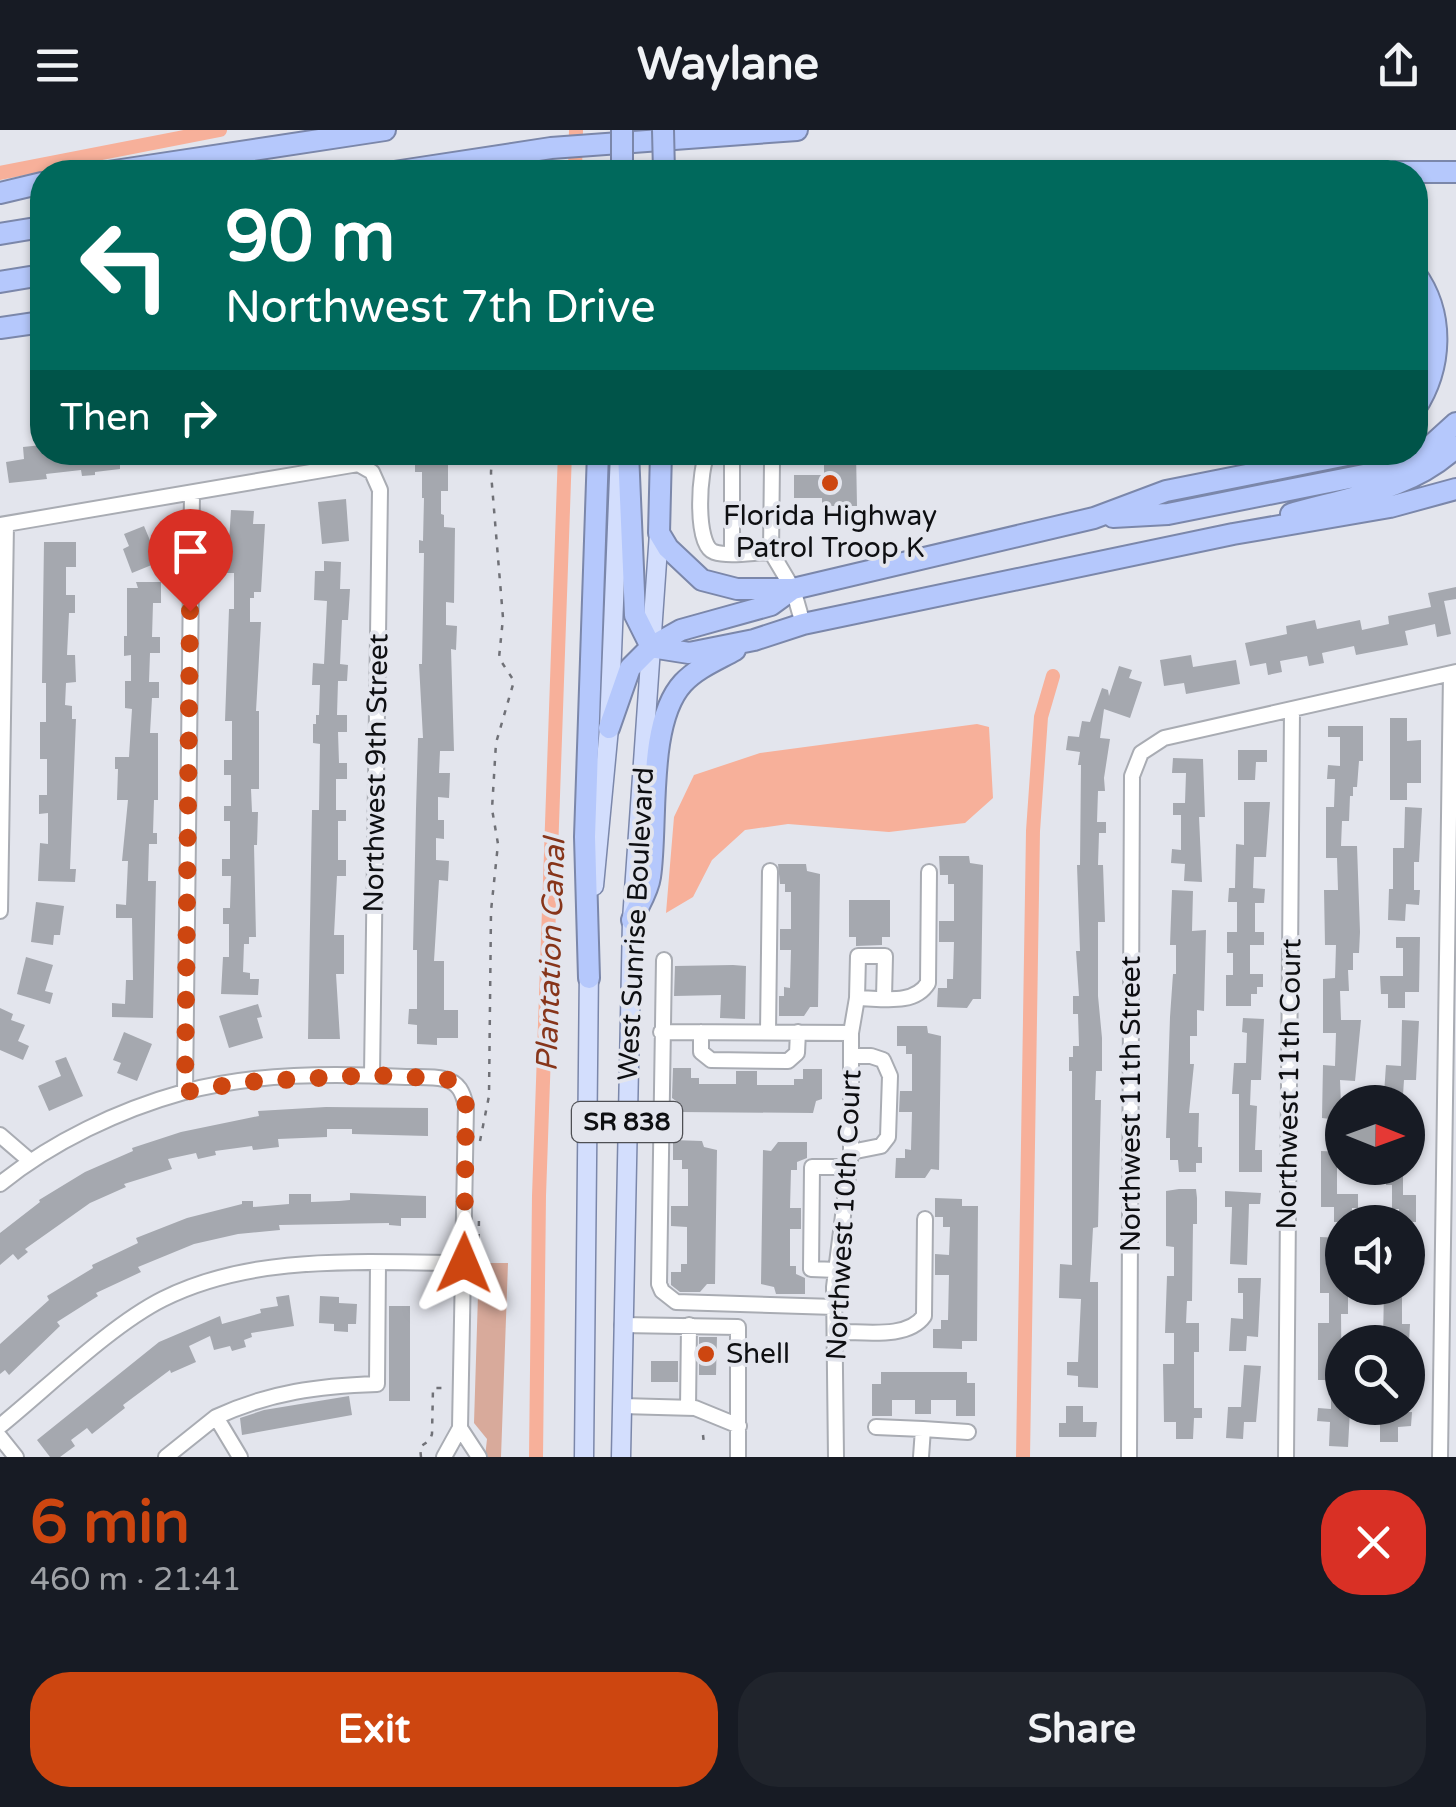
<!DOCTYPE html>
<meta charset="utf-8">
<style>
:root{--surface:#171b24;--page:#20242c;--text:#f1f3f6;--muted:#9ea1a6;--accent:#cd4610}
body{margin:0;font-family:"Varela Round",sans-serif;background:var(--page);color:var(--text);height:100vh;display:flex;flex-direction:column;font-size:38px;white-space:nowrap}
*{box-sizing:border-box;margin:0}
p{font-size:32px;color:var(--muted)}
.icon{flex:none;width:55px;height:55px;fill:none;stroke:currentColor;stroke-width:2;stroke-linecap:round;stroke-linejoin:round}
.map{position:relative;height:1327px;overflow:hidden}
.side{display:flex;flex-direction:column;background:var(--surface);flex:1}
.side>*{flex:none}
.banner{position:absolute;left:30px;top:30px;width:1398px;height:305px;border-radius:40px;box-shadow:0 2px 8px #0004;background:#00695c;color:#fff;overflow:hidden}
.needle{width:65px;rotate:91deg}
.buttons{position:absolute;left:1325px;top:955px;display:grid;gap:20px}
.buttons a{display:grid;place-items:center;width:100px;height:100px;border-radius:50%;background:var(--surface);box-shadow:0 2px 8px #0004;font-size:50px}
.pin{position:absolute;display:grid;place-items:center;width:85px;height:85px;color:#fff;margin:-102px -42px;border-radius:50% 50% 50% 0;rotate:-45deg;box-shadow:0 0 10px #0007}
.pin .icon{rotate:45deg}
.me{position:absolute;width:110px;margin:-55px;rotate:1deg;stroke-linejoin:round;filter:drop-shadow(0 0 8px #0008)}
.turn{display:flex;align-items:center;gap:35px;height:210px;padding:0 30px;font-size:45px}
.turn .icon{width:130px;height:130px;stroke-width:2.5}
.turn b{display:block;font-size:70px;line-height:85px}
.then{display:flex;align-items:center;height:95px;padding:0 30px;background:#0003;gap:20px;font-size:38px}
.round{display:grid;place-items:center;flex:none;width:105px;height:105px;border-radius:40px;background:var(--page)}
.overview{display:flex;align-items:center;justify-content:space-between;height:170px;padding:0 30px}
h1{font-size:60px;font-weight:700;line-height:75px;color:var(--accent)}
.primary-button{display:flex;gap:20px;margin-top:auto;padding:20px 30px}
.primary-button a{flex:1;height:115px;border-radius:40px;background:var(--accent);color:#fff;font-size:40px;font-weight:700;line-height:115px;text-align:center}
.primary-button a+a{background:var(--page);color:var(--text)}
header{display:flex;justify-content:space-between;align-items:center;height:130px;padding:0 30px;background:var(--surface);font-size:45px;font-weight:700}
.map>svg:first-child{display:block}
.green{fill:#d8aa9b}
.water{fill:#f7b09a}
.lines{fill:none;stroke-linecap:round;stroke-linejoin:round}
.canal{stroke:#f7b09a;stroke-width:14}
.building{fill:#a5a8af}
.minor-casing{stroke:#a9acb3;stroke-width:18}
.major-casing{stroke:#7b87aa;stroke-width:21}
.highway-casing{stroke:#7b87aa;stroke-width:24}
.path{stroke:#707177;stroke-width:2.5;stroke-dasharray:5 8;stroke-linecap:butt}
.minor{stroke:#fff;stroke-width:14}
.major{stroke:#d3defd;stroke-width:18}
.highway{stroke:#b5c8fc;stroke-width:20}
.highway-bridge-casing{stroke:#7b87aa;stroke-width:24;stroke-linecap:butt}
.highway-bridge{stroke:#b5c8fc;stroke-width:20}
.route{stroke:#cd4610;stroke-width:18;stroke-dasharray:0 32.4}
.poi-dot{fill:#cd4610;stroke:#e3e5ed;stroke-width:4}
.labels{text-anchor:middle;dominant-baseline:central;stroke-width:8;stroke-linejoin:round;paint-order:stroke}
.shield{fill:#e3e5ed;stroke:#4e4f54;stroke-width:2.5}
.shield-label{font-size:25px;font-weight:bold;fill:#0e0f12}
.poi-label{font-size:28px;fill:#0e0f12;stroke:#e3e5ed}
.street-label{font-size:28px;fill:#0e0f12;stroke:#e3e5ed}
.water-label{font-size:30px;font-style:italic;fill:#87351a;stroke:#e3e5ed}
</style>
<header><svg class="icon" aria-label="menu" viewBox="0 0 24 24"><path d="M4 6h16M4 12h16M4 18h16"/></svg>Waylane<svg class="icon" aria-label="share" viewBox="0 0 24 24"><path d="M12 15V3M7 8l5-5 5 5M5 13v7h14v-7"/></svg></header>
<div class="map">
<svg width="1456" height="1327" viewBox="0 0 1456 1327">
<rect width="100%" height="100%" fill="#e3e5ed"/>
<!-- green -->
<path class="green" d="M479,1133H508L501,1327H485L487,1309L474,1293Z"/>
<!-- water -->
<path class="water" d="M977,594L989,597L993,668L965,693L889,702L788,694L745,700L712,730L693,767L666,783L674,687L694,645L760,623Z"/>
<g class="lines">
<!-- canal -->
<path class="canal" d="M575,42L576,0
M0,43L220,0
M536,1327L539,1066L565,322
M1023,1327L1033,701L1041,587L1053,546"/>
</g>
<!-- building -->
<path class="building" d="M42,315V322H154V330L120,334V339L95,342V345L82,346L81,340L46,344L47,349L9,353L6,332L24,329L23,317Z
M824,322H856L857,376H822V368H794V345H824Z
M415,332H448V361H441V384L444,385V397L455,398L454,473L446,472V495L457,496L456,520L451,519L454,621H440L439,643H450L449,668L438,667V690H444V709L436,708V730L449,731L448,751L439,750L434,831H444V880H458V908H437V915L417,914V895L408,894L409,879H417V820H413L416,679L418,608H423L419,534H422L424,423H419V410L423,411L424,368H422V342H415Z
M346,369L349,411L322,414L318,372Z
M231,380L254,381L253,394H265L261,462H254V468H250V492H261L256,581H259V659H251L252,682H258L257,715H254L256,807H249V814H244L243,842L250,843V849H259L258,865L221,864L223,827H229V794H223V778H230L231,746H222V729H230V691H224V676H231V645H224V630H232V591H225L229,479H234V443H227Z
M144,396L159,432L132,443L123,419L129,416L124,404Z
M44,412H76V437H66V465H75V483H69L67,525H75L76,552L66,553L65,575L72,576V589H76L70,739H76L75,752L38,751L40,713L48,714V683L39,684V665H47V629H40V592H46V553H42Z
M324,431L341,432L340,459H350L348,490H342L340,534L348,535L347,551H338L337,585H347V602H338L339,633H347V649H336V680H346V691H338V730H346V746H337L334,805H344V844H336L340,909H308L312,680H319L320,614L313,613V594H316V585H319L320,555H312L313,533L324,534L327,471L314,470L315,441H324Z
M136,452H161V473H153L152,507H160V523H150L149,552H159V568H152L150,603H158V670H154L153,703H157V714H149L148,751H156L153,888L112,887V873L125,874L126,850H133L132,788H116V774L126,775L128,731H122L128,670H117L118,639H115V627H129L132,579L125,578V551H131V525L124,526V506H127V458H138Z
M1456,457V469L1444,471L1451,504L1437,507L1435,494L1405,501L1408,515L1356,525L1354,516L1322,523L1324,533L1309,536L1307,526L1280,531L1282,542L1268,545L1266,533L1250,536L1245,513L1287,504L1286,496L1315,490L1317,499L1360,490L1362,500L1389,494L1388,486L1431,477L1428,463Z
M1191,525L1193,537L1236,530L1240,554L1186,564L1184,553L1164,556L1160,530Z
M1119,536L1132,540L1129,548L1142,552L1130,588L1104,579L1100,608L1110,609L1104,648L1105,661H1098L1097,692H1106V703H1099L1098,735H1103L1105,792H1098V866L1102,908V941H1096L1095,970H1101L1098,1097L1093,1098L1090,1152H1098V1258L1078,1257V1246L1067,1245V1232H1078L1081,1169L1059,1168L1060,1134L1072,1135V941H1069V927H1073V916H1079L1078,884H1073V866H1079L1076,821H1080L1077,735H1080L1081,635H1078L1080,622L1066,620L1068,606L1079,607L1082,591L1090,592L1102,558L1108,560L1109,566Z
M1390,588H1407V611L1421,610V653H1407V670H1390Z
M1328,596H1363V631H1359L1357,657H1353V666H1350L1349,691H1342L1341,716H1357L1360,802L1359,823H1353V840H1348L1349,861H1340L1341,890H1361L1355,951L1340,950L1342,999L1330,998V989L1322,988L1323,935L1335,936L1336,903H1323V849L1335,848L1336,815H1325L1324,760H1338L1337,728H1326V677H1334L1335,649H1327L1328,635L1340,636V607H1328Z
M1238,620H1267V632H1256L1255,650H1238Z
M1173,628L1203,629L1205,687H1199L1202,752L1184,751L1185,734L1171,733L1172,719L1181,720V685H1173V673H1185L1186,643H1172Z
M1244,672H1270L1266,727H1254L1253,758L1265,759L1264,773H1255V802H1264V815H1250V844H1263V857H1257V864H1251V876H1226V845H1233V823H1227V802H1237V772H1228L1229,758H1235L1236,714L1244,715Z
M1405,677L1422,678L1419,732H1414V760H1420L1419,775L1406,774L1405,791L1388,790L1389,759H1393V718H1404Z
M939,726H969L970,733L983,735L981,869H973L967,878L937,877L938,858H947V849H953L954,812H939V791H954V754H948V745H940Z
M778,734H806L807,741L820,744L818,877H810L804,886H779V866H784V857L790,858L791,820H780V799H791V762H785V754H780Z
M1172,760L1193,761L1192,801L1206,800L1204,881L1197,880V906H1190V934H1194L1189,983H1199L1198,1017H1202V1033H1196V1042H1179L1178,1030H1170V1008H1166L1170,887L1173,844H1176V815H1170Z
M849,770H890V807H882V815L856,816V807H849Z
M36,772L64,776L60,805H54L53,815L31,812Z
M1396,807H1420L1419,862H1405V878H1388V864H1381L1380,846H1403V818H1396Z
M26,827L53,835L45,861L53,863L50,874L17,864Z
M733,835L746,836L745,889L720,888L721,865L674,866L675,836Z
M258,874L262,887L257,888L263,908L229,918L219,886Z
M0,878L13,884L11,890L25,895L18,911L29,916L23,930L0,920Z
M1243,888L1264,889L1261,950H1251L1250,975L1257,976L1255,1020H1262V1042H1239V964H1232L1234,933H1246L1247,903L1242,902Z
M1402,890L1419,891L1416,950H1404L1403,965L1384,964L1386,935L1401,936Z
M897,896H927L928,903L941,906L939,1040L931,1039L925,1048H895L896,1028H905V1019L911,1020L912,982H899L900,961H912V924H906V916H897Z
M124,902L152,914L137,951L117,943L121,933L113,930Z
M66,927L83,966L49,981L38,956L61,946L55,931Z
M673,938H691V948H699V954H736V941H757V955H794V949H803V939H822V969L816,971L813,983L680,982V974L672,968Z
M326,977L428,978V1006L352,1004V999H327V1007L278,1009L279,1017L253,1020L252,1016L215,1021L216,1025L198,1029L196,1023L168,1029L172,1039L124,1054L126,1057L90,1073L25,1119L28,1122L18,1130L13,1124L0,1135V1103L40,1072L39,1070L85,1042L133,1021L132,1018L181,1002L259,986L258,981Z
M673,1010L702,1011L704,1017L717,1020L715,1154H707L700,1162H680L671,1155V1142H681V1134H687V1097L671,1096V1076H688V1039H682V1030H673Z
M778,1012H807V1028L797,1032V1040H791L790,1078H801V1099H790V1136H796V1144L805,1148V1164H776L774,1157L761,1154L763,1020L771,1021Z
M1321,1021L1342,1022V1035H1337V1064H1358V1078H1352L1351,1092H1334V1077H1321Z
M1386,1038H1403V1065H1416V1092H1399V1079H1392V1055H1386Z
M1179,1059H1196L1197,1068V1094H1193L1192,1171H1187L1186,1193H1199V1222H1194V1278H1202V1288H1194L1193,1309H1176V1292H1164L1163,1234H1174V1203H1165L1167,1146H1174V1117L1166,1116V1061Z
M1225,1061L1261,1063L1260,1074H1249L1247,1135L1230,1134L1232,1077H1225Z
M350,1063L426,1066V1088H401V1096L389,1095V1093L279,1095L280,1100L238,1104L194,1114L138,1137L141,1142L96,1163L98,1166L57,1192L60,1196L9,1245L5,1240L0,1244V1214L49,1170L47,1166L93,1138L92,1135L138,1113L136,1108L187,1088L242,1074V1071H253V1077L289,1074V1064H311V1072L339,1071L350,1070Z
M935,1068L962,1069V1076H978L977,1211H962V1219L933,1218V1199H941V1190H948L949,1145H935V1124L949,1125L950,1097H943V1087H935Z
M1320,1107L1342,1108V1121H1337L1336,1149H1342V1158H1348V1184H1341L1342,1280H1350L1348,1317L1329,1316L1330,1292L1317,1291L1318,1278L1331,1279V1250H1318V1193H1329V1163H1320Z
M1238,1148H1261L1258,1207L1247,1206L1246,1221H1229L1231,1188L1243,1189V1163H1238Z
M1384,1158H1402V1194H1410L1409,1212H1383Z
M289,1165L294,1196L251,1203L252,1207L244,1210L246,1217L232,1221L230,1216L214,1220L210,1206L189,1216L196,1232L171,1243L170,1240L123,1275L125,1278L92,1304L87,1298L71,1310L75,1316L60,1327H50L37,1310L159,1212L220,1186L222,1194L261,1183L260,1179L278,1176L276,1167Z
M320,1166L339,1167V1173L357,1174L356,1194H348V1202L334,1201V1194L319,1193Z
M389,1176H410V1271H389Z
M699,1207H717L716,1245H699Z
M651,1231H678V1252H651Z
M1244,1235L1261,1236L1256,1292H1244L1243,1309L1226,1308L1228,1277H1241Z
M881,1242H967V1253H975V1286H956V1270H931V1284H915V1270H892V1286H872V1254H881Z
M349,1266L352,1285L242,1305L240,1288L264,1280Z
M1066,1276H1083V1292H1097L1096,1307H1059V1293H1066Z
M1412,1282L1411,1296L1398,1297V1312H1380V1283Z"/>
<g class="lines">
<defs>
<path id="minor" d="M708,322C699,337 694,415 714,422C729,427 755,422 771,422
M768,322L772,333L771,422L793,459L803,494
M0,395L358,334L372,342L380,360L372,945
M732,422V322
M0,781L6,394
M664,830L659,1154L662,1161L676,1172L835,1177
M857,868L858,826H885L884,868
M661,902L851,903
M701,902V922L711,930L788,931L797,923L798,902
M768,902L770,741
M185,962L192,363
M0,1005L29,1030
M851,1022L881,1016L888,1007L890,946L883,930L871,926H852
M0,1054C52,1012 119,980 184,962C254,943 334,943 406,947C418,947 433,946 444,949C459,952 463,963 466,976L460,1298L444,1327
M837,1140L811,1139L812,1037H850
M622,1195L738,1197V1327
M835,1202C862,1201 907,1210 924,1186L925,1089
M622,1276L695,1278L739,1296
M688,1278L689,1195
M0,1296C47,1258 111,1195 163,1169C255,1123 364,1133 464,1133
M876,1297L923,1299L921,1327
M460,1298L479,1327
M923,1299L968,1302
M0,1307L16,1327
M166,1327L216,1287
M240,1327L216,1287C270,1262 319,1256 377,1254L378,1133
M836,1327L834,1157L851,1022V903L857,868C881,868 914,876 928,853L929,742
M1129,1327L1132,646L1141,623L1164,608L1456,542
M1286,1327L1292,580
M1440,1327L1451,544"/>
<path id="major" d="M594,756L609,598L620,322
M584,1327L589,837
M621,1327L632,790L659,403"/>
<path id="highway" d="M108,42L385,0
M394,42L551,18L797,0
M1395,42H1456
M0,63L42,53
M0,104L42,97
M1415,143C1445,184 1442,238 1415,279
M0,152L42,145
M0,198L42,192
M628,322L635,485L651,517
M661,322L659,403L668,418L702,450L737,459H793L1094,388L1166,361L1362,322
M1291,384C1347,368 1413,359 1456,317
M1113,387L1168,384L1369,344L1424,322L1456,293
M651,517L689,523L754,510L803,494L1233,404L1390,377L1456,359
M609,598L630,538L651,517L681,500L771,475L793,459
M632,790C638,776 648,762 650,747C658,694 646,593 683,553C697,538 717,530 735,520
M589,848L585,707L598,322"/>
</defs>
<!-- minor casing -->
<use href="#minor" class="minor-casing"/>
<!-- major casing -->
<use href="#major" class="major-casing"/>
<!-- highway casing -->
<use href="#highway" class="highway-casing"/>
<!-- path -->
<path class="path" d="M480,1011L489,966L491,781L498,714L492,679L496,613L514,551L499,528L503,488L491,343L492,322
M478,1161L479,1084
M703,1305L704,1314
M421,1327L420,1317L430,1310L432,1304L433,1258H449"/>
<!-- minor -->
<use href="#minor" class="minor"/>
<!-- major -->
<use href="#major" class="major"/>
<!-- highway -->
<use href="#highway" class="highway"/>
<defs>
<path id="highway-bridge" d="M622,0V42
M663,0L664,42"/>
</defs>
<!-- highway-bridge casing -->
<use href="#highway-bridge" class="highway-bridge-casing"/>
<!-- highway-bridge -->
<use href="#highway-bridge" class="highway-bridge"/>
</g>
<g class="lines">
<!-- route -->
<path class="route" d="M190,481L185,962L246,952L372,945L447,949L462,960L466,976L464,1133"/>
</g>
<!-- markers -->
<g class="poi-dot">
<circle cx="830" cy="353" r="10"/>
<circle cx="706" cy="1224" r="10"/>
</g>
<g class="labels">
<!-- shield labels -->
<rect class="shield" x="572" y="972" width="110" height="40" rx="8"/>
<g class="shield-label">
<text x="627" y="992">SR 838</text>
</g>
<!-- poi labels -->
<g class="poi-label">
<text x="830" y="386">Florida Highway<tspan x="830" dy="32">Patrol Troop K</tspan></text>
<text x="726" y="1224" text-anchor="start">Shell</text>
</g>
<!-- street labels -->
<g class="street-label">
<text transform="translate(376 643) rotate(-89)">Northwest 9th Street</text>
<text transform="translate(636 794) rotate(-87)">West Sunrise Boulevard</text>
<text transform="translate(1289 954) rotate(-89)">Northwest 11th Court</text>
<text transform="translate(1131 974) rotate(-90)">Northwest 11th Street</text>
<text transform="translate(844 1085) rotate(-87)">Northwest 10th Court</text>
</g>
<!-- water labels -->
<g class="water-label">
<text transform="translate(551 825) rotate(-88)">Plantation Canal</text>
</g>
</g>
</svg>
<div class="buttons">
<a><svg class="needle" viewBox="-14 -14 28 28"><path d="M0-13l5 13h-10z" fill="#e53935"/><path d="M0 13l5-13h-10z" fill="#9ea1a6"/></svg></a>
<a><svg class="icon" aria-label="sound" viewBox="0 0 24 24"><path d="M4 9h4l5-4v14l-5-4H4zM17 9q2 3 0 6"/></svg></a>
<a><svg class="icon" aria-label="search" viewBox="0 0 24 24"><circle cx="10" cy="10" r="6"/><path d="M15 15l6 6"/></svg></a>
</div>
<div class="pin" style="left:190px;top:481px;background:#d93025"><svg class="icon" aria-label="arrive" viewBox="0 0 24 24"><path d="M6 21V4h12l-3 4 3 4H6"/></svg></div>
<svg class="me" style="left:464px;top:1133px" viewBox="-20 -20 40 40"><path d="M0-17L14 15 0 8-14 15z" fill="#cd4610" stroke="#fff" stroke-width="4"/></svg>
<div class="banner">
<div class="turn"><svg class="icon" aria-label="left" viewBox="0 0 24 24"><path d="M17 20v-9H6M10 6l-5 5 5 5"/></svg><div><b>90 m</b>Northwest 7th Drive</div></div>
<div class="then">Then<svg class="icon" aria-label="right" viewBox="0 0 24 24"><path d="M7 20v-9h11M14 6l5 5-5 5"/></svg></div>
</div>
</div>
<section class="side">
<div class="overview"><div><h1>6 min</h1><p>460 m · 21:41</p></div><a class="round" style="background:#d93025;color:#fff"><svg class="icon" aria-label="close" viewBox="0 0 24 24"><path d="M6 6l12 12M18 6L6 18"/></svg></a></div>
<div class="primary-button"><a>Exit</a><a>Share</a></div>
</section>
